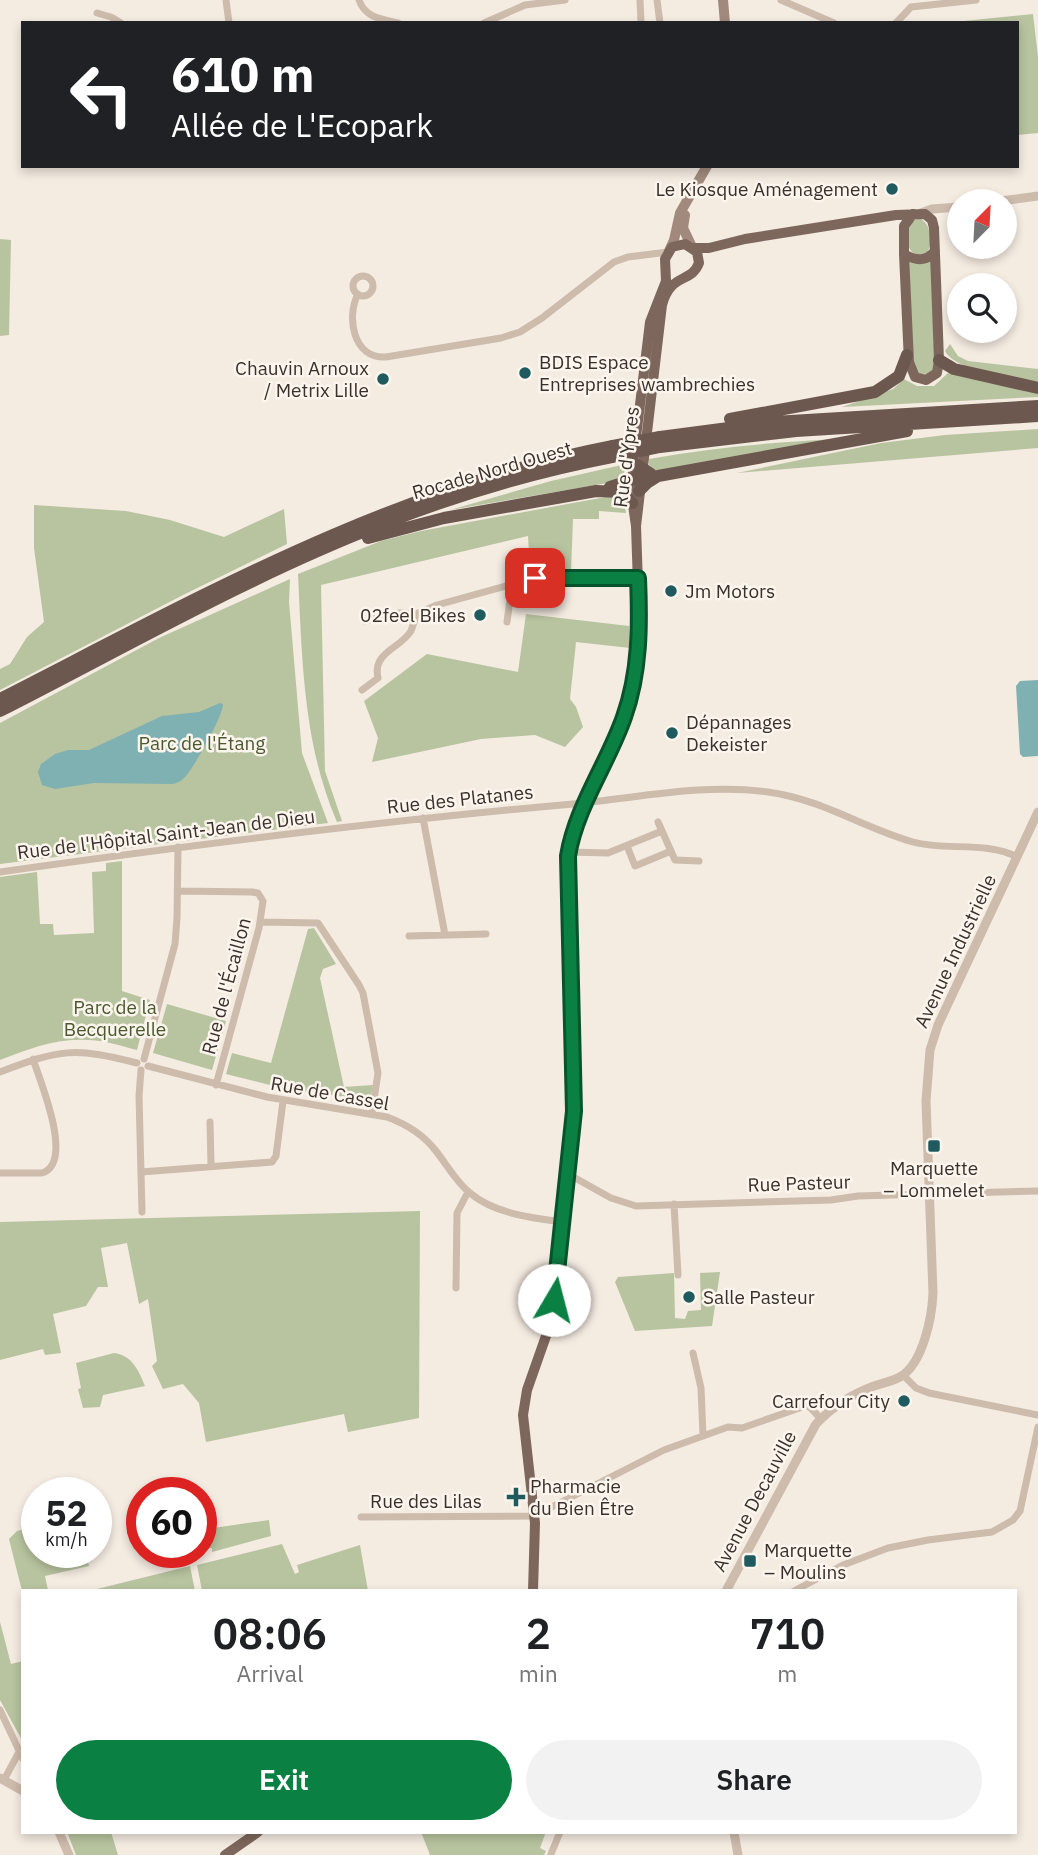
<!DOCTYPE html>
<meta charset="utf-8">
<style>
:root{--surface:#fff;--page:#f2f2f2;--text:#202124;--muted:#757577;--accent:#0b8043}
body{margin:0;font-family:"IBM Plex Sans",sans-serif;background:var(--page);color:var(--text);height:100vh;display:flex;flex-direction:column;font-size:26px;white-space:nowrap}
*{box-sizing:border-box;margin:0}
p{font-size:23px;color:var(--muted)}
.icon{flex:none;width:38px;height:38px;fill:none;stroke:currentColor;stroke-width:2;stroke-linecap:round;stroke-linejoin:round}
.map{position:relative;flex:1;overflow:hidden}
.panel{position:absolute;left:21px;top:1589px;width:996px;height:245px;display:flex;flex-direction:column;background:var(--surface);border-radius:0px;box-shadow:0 4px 10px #0003}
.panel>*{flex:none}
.banner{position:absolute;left:21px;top:21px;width:998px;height:147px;border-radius:0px;box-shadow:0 4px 10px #0003;background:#202124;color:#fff;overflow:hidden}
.needle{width:46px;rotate:24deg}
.controls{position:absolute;left:947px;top:189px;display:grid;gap:14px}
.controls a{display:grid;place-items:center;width:70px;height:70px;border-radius:50%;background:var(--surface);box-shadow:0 4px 10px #0003;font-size:35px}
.speed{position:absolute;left:21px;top:1477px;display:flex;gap:14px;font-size:35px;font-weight:700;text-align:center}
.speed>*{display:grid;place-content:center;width:91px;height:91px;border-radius:50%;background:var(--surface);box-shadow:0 4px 10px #0003;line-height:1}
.speed small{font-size:18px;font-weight:400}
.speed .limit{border:10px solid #d22;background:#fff;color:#111}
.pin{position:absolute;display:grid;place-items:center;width:60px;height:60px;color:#fff;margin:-30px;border-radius:14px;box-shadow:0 4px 10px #0006}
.me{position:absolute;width:77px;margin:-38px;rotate:8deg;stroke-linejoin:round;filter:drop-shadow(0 0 5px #0008)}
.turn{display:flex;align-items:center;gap:24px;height:147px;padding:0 35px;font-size:32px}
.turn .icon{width:91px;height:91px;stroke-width:2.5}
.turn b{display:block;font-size:49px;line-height:60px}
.eta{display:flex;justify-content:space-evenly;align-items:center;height:119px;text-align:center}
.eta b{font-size:42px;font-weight:600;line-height:49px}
.action{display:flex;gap:14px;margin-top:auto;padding:14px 35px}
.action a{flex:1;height:80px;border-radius:42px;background:var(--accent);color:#fff;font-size:28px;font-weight:600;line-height:80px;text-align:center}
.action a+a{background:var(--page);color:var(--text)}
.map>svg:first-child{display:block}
.green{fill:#b8c4a0}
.water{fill:#7fb0b2}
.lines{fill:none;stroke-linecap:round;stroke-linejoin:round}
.minor{stroke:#cdbbac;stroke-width:7}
.tertiary{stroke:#cdbbac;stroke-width:9}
.secondary{stroke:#a18a7d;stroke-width:10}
.primary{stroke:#7d675c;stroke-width:10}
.trunk{stroke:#6c584f;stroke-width:12}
.trunk-bridge{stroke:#6c584f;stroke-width:12}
.route-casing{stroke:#07532c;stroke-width:18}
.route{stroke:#0b8043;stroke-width:12}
.poi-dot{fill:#1f5a5e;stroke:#fbf5ee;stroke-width:2.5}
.labels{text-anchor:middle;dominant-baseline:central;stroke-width:5;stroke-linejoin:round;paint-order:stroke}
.poi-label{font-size:19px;fill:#3b302b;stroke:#fbf5ee;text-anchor:start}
.street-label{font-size:19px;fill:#3b302b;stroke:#fbf5ee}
.park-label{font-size:19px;fill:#4a5a2e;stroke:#fbf5ee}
</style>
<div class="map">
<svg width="1038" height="1855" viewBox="0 0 1038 1855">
<rect width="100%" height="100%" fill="#f4ebe1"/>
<!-- green -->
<path class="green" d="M1033,14L1038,57V133L1017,135V23H964V21Z
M918,218C931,221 934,244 927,252C922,257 911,255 909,247C907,240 909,230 909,224Z
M0,239L11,240L9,335L0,336Z
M909,261H931L935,364L933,370L923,376L913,369Z
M950,344L958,356L968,361L1038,369V382C1014,377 956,372 945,351Z
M948,373L1038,393V397L842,407L893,389L904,379L917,386H934Z
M1038,429V448L737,473L881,443L945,435Z
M837,439L663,470H655L649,465V459C711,448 774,442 837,439Z
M626,464C625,477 620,478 608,483L450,510L551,481Z
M611,496C621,498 625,503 626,513L599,511V519H573L571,572L530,571L528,536L321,585L325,771L342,821L337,822C303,744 302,657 298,574L381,541L421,531Z
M34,505L126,511L170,520L224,537L284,509L287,544L183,595L0,690V669L10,664L27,637L44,622L34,548Z
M290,579L289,602L302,753L328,823L0,864V723L159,638Z
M526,614L629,626L630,648L576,642L570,699L576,707L583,727L565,747L535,735L481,739L372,762L378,738L364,701L427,654L518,672Z
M122,861V991L150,1000L137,1050C121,1046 104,1040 87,1040C56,1038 29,1049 0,1060V877L37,872L40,924H53L54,935L94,933L92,872L106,871V863Z
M314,928L336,964L323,969L320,978L344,1087L373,1085L370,1100L286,1089L226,1074L232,1053L271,1063L308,929Z
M167,1004L226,1021L212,1070L153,1053Z
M420,1211L419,1418L348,1432L344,1414L206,1442L199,1403L183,1384L163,1389L152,1366L157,1361L148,1299L139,1304L127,1243L101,1248L108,1287H98L86,1306L53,1314L61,1353L45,1355L43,1349L0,1360V1222Z
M720,1272L712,1326L635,1331L615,1282L618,1277L674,1273L675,1318L685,1319L688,1311L701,1310L700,1273Z
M114,1353C132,1355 139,1371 145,1386L103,1395L100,1407L83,1408L78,1389L81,1388L76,1363Z
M269,1520L271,1536L212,1552V1548H208L206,1529Z
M37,1526V1552H92L86,1554L89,1566L45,1576L48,1590L23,1591V1595L9,1539L17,1531Z
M282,1544L295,1574L299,1572L297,1565L360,1545L368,1591H202L197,1565Z
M190,1566L195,1591H95L97,1589Z
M0,1622L11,1664L23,1661V1742L0,1700Z
M67,1832H111L118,1855H76Z
M421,1832H546L540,1848L546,1851L544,1855H430Z"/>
<!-- water -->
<path class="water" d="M1038,680V756L1023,757L1020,754L1016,686L1020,681Z
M220,703L223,704C224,714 192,772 183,779C180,782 176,783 173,784L94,783L55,789L42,785L38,772L41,764L55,754L68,750H89L162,716L199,712Z"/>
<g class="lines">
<!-- minor -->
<path class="minor" d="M226,0L229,23
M359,0C365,18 382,19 398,23
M640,0L641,23
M657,0L660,23
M781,0L834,23
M97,13L111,17L121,23
M484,23L525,5L565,0
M896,23L911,7L976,0
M353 286a10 10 0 1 1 20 0a10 10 0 1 1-20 0Z
M358,294C346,317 353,359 386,357L501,338L520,332L542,318L614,262L628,257L668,252
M365,621L400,613L416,614
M507,622L512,584
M362,690L378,678C372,652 400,649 411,631C413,626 415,619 416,614L437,605L535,578H638
M423,818L445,935
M658,822L675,860L699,861
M627,846L635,866L671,851
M568,852L608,853L662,831
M0,872C191,845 381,821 573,804C638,798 703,783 768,792C824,800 861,827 913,842C946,851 986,841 1017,857
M178,891L252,892L258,893L263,901L259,928L216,1085
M260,922L318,923L359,985L363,993L378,1073L372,1113
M409,936L486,934
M144,1059L175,944L177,918L178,847
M148,1066L267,1097L387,1117C406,1124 423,1134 436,1151C447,1165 456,1182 470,1193C495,1214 532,1218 563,1222
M141,1070L139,1096L142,1212
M0,1072C60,1049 75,1047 137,1063
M210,1122L211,1165
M141,1172L272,1162L276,1156L283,1101
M0,1173H42C75,1163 40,1081 33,1059
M568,1174L611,1198L636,1206L831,1200L858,1196L1038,1191
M674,1204L678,1275
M456,1288L457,1213L468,1192
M693,1353L701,1388L703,1436
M903,1375L916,1388L929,1393L1038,1415
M361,1517L534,1516L664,1450L728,1427L742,1428L808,1405L821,1419
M794,1591L843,1565L888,1548L928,1540L992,1532L1013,1520L1020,1511L1038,1427
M0,1710L23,1759
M4,1780L19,1752
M551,1854L560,1832"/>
<!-- tertiary -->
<path class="tertiary" d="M1001,201L1038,196
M921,213L932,209L959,207
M726,1591L816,1424C832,1407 852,1394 874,1386C883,1383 893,1381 900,1377C923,1364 932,1317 933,1293L926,1101L930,1050L938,1025L1038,812
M0,1778L23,1791
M59,1832L69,1855
M734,1832L738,1855"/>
<!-- secondary -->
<path class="secondary" d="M723,0L725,23
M685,215L683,228L692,247
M669,251L674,240L680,213L707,166"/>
<!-- primary -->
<path class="primary" d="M913,214L904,226V254C916,261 926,262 935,251
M693,248H709L745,239L896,215L925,214L932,220L934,228L939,360L937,373L926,380L915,377L909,362L904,254
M533,1591L535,1523L523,1415L527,1390L546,1336L555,1291L574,1111L568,856L578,821L624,719L635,679L639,614L636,526L632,498L633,462L650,322L666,281L665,259L672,247L685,244L697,252L699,263C691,284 671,272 662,305L636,526
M225,1855L258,1832"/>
<!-- trunk -->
<path class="trunk" d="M939,360L954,369L1038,388
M730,419L875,392L899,376L907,355
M660,437L774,422L1038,406
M660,447L796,431L1038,416
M633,462L651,474
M610,487L632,480L642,472
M639,491L647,483L658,476L907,431
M368,538L444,518L596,491L622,492L632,503
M0,699C200,597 390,489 613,446
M0,711C126,647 251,575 383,524C457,495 534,472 612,457"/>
<!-- trunk-bridge -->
<path class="trunk-bridge" d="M613,446L660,437
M612,457L660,447"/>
</g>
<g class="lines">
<defs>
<path id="route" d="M535,578H638C640,625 640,672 624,717C608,763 576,807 568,856L574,1111L554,1300"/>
</defs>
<!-- route casing -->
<use href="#route" class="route-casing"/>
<!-- route -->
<use href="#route" class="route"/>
</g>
<!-- markers -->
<g class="poi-dot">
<circle cx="892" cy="189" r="7"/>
<circle cx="525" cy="373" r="7"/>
<circle cx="383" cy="379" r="7"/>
<circle cx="671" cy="591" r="7"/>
<circle cx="480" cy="615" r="7"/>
<circle cx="672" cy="733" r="7"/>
<rect x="927" y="1139" width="14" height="14" rx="3.5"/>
<circle cx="689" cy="1297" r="7"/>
<circle cx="904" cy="1401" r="7"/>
<path d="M512.5 1486.5h7v7h7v7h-7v7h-7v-7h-7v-7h7z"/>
<rect x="743" y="1554" width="14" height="14" rx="3.5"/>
</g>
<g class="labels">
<!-- poi labels -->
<g class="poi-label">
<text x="878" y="189" text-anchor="end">Le Kiosque Aménagement</text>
<text x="539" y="362">BDIS Espace<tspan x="539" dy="22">Entreprises wambrechies</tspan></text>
<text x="369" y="368" text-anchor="end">Chauvin Arnoux<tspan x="369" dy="22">/ Metrix Lille</tspan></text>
<text x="685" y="591">Jm Motors</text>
<text x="466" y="615" text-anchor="end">02feel Bikes</text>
<text x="686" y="722">Dépannages<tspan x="686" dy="22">Dekeister</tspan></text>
<text x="934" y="1168" text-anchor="middle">Marquette<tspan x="934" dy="22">– Lommelet</tspan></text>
<text x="703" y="1297">Salle Pasteur</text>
<text x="890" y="1401" text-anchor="end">Carrefour City</text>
<text x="530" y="1486">Pharmacie<tspan x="530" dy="22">du Bien Être</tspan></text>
<text x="764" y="1550">Marquette<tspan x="764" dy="22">– Moulins</tspan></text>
</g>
<!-- street labels -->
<g class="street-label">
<text transform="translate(626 457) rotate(-83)">Rue d'Ypres</text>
<text transform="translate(492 470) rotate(-16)">Rocade Nord Ouest</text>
<text transform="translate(460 799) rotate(-6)">Rue des Platanes</text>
<text transform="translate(166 834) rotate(-7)">Rue de l'Hôpital Saint-Jean de Dieu</text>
<text transform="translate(955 951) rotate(-65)">Avenue Industrielle</text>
<text transform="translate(226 986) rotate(-75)">Rue de l'Écaillon</text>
<text transform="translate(330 1093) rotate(10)">Rue de Cassel</text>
<text transform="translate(799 1183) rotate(-2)">Rue Pasteur</text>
<text x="426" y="1501">Rue des Lilas</text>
<text transform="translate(754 1501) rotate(-62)">Avenue Decauville</text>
</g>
<!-- park labels -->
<g class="park-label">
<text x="202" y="743">Parc de l'Étang</text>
<text x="115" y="1007">Parc de la<tspan x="115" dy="22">Becquerelle</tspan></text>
</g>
</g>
</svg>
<div class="controls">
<a><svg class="needle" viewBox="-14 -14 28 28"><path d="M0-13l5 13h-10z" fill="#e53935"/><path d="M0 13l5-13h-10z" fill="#757577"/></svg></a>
<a><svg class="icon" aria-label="search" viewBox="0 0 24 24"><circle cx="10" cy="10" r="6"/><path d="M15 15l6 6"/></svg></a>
</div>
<div class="speed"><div>52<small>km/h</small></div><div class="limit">60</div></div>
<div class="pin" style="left:535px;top:578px;background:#d93025"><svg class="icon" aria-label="arrive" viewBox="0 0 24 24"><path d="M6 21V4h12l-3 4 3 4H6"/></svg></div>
<svg class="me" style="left:554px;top:1300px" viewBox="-20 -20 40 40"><circle r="19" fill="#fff"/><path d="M0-13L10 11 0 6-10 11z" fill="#0b8043"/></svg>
<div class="banner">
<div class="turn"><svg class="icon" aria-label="left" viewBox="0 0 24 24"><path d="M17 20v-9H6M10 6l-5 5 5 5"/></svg><div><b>610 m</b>Allée de L'Ecopark</div></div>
</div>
<section class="panel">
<div class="eta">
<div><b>08:06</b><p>Arrival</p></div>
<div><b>2</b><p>min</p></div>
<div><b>710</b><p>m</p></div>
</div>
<div class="action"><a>Exit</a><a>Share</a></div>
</section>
</div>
